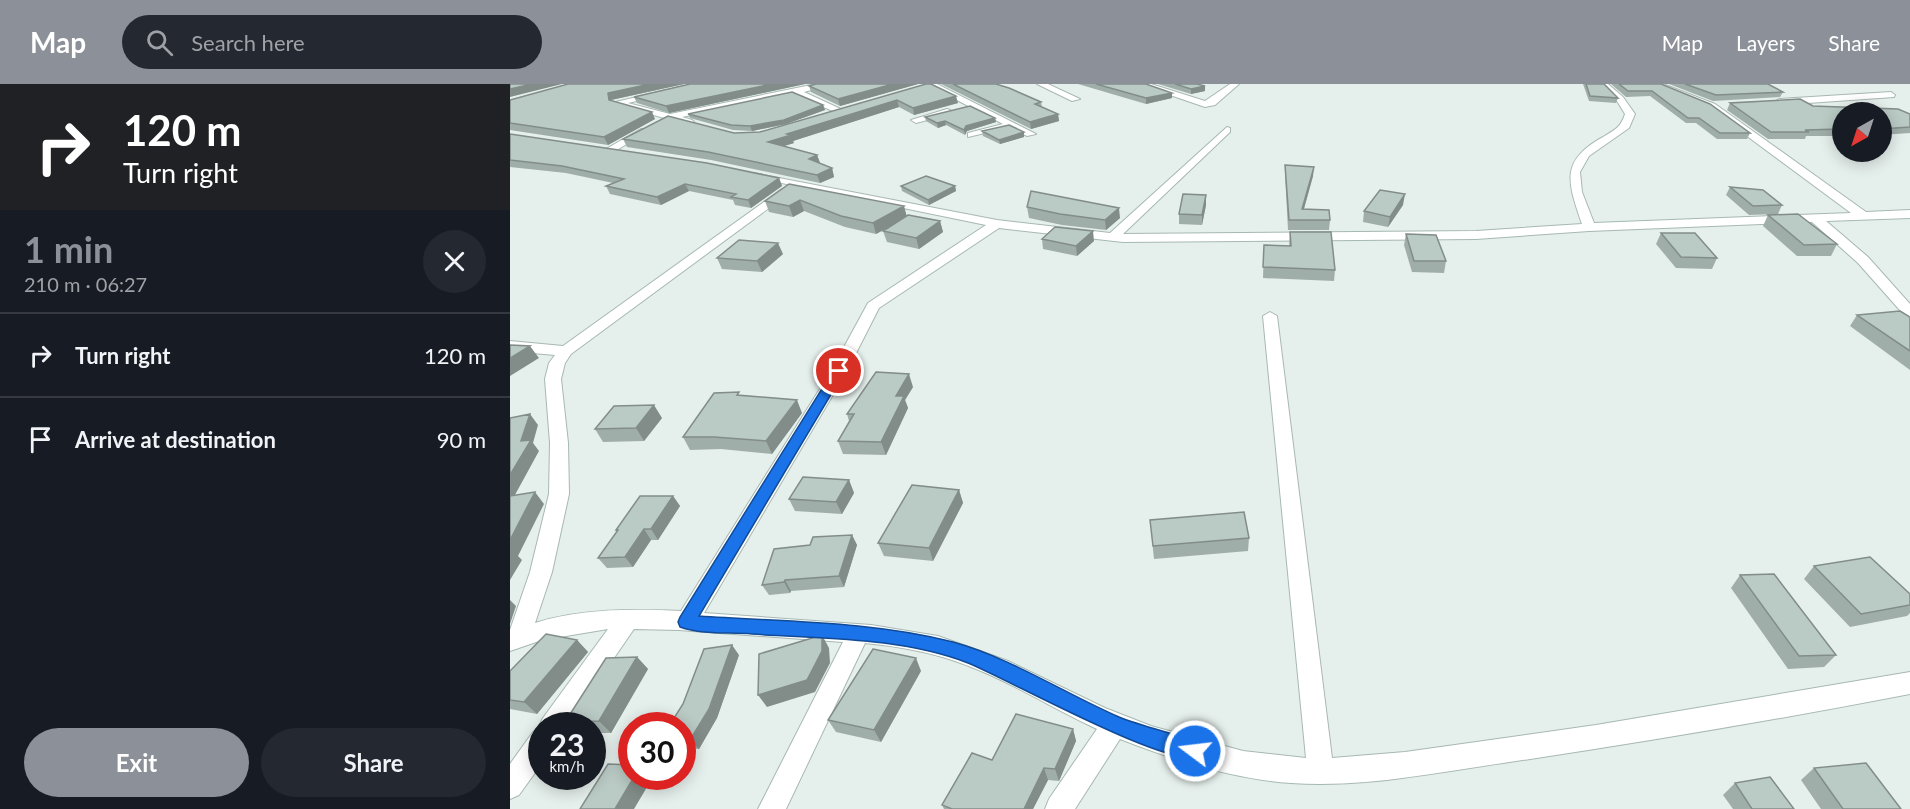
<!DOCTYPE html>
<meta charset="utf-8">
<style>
:root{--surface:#171b24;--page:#242831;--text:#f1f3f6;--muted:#9ea1a6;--line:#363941;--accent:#8c9099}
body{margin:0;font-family:Lato,sans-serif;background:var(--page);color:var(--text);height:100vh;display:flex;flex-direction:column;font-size:22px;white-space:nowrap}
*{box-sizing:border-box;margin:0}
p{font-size:20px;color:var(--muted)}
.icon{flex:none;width:33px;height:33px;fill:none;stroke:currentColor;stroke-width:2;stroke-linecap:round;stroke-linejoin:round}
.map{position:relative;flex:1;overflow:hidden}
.details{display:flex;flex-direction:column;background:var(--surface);width:510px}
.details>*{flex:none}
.hud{background:#202124;color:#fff;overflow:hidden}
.needle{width:39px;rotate:219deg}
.tools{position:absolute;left:1322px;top:18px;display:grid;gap:12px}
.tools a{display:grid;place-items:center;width:60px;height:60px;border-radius:50%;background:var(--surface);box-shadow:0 3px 15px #0003;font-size:30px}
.speed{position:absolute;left:18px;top:628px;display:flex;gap:12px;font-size:30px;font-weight:700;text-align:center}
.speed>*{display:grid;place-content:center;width:78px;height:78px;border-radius:50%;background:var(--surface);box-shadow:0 3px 15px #0003;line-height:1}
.speed small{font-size:15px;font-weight:400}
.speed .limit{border:9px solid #d22;background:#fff;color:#111}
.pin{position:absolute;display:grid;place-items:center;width:51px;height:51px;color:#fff;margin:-26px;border:3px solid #fff;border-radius:50%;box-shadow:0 2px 6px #0007}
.me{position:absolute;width:66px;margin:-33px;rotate:285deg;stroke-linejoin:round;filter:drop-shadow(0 0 4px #0008)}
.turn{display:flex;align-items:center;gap:21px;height:126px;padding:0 24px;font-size:27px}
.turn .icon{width:78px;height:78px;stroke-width:2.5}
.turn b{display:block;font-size:42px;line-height:51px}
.round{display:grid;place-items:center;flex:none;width:63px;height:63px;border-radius:32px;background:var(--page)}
.head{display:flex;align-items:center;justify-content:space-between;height:102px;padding:0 24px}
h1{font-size:36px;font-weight:700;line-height:45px;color:var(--accent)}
.cta{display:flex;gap:12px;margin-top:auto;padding:12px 24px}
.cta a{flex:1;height:69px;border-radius:36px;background:var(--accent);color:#fff;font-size:24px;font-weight:700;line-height:69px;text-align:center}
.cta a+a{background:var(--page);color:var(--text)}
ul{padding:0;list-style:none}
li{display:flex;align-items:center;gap:18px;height:84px;padding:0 24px;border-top:2px solid var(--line)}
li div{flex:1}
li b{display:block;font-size:22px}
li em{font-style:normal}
header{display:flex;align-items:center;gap:36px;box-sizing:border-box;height:84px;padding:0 30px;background:var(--accent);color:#fff}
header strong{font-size:28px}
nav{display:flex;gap:33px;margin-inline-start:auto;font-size:21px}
.search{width:420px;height:54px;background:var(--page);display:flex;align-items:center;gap:15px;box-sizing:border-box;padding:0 21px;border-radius:33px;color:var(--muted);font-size:22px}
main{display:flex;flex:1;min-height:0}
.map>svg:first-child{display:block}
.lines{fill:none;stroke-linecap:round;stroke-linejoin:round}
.street-casing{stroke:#a7b8b2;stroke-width:2}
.street{fill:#fff;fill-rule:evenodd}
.wall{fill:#a0aea9}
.shaded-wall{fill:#828d89}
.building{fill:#bacac4;stroke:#828d89;stroke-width:1.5}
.route{fill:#1a73e8;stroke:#114b97;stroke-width:1.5}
</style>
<header>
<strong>Map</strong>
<div class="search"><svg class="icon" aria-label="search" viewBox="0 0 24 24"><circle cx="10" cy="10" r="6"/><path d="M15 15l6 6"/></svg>Search here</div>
<nav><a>Map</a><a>Layers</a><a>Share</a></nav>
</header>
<main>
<section class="details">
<div class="hud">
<div class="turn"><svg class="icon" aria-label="right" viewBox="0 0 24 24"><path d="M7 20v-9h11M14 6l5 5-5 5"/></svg><div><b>120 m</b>Turn right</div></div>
</div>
<div class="head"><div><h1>1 min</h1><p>210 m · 06:27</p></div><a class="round"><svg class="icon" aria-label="close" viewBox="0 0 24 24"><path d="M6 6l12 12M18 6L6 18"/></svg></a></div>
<ul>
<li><svg class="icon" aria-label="right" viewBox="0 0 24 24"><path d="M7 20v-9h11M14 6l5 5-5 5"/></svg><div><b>Turn right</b></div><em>120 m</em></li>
<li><svg class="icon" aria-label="arrive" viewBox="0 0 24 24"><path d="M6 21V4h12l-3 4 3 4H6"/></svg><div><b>Arrive at destination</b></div><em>90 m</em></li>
</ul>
<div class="cta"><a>Exit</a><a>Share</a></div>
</section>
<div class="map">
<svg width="1400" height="725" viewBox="0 0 1400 725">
<rect width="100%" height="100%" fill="#e5efeb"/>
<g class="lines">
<defs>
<path id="street" d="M184,0H201L118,19L160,30L306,0H323L294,8L335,27L327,29L284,10L172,33L182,36L184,38L179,41L101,19Z
M416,0H427L526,50L517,52L500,43L458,53V49L493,40Z
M527,0H538L570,15L562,17Z
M628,0H641L695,17L720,0H729L705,21L695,23Z
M1089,0H1098L1113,13L1125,30L1119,44L1079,72L1070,88L1072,108L1084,139L1341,129L1199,24L1141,0H1153L1205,20L1356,128L1400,126V134L1316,137L1358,173L1400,220V233L1395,232L1348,179L1302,138L1079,147L966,155L613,158L489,144L369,224L337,287L194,529L361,541L428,552L498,577L595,624L641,642L733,667L796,674L753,232L760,228L767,232L822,674L895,668L1086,641L1400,588V610C1265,636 1129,659 993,679C923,689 852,704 781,699C722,695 664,676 610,655L565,725H535L539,715L587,645C540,623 495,594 445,577C416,567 385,562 355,559L276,725H248L333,558L169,546L124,545L57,642H32V679L9,711L0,715V680L23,648L31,645L29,642L33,634L98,545L32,556L0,567V546L20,488L39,410L40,359L35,295L39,279L45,271L0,267V257L53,262L272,105H280L282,107L61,270L55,279L51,295L58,359L59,410L42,488L25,539C72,524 123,525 171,527L321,287L358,219L476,141L247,94L241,91L243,89L487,136L600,149L717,43L720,44V48L613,150L966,147L1072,140C1058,99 1049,77 1093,53C1105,46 1111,43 1115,30L1107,17Z
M1381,8L1385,11L1384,13L1269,21L1264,18L1269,15Z
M437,25L440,26V30L406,39L401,36Z
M131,45L139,47L105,67L96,65Z"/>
</defs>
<!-- street casing -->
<use href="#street" class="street-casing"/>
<!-- street -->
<use href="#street" class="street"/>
</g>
<!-- wall -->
<path class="wall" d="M58,0H174L101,16V17L145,35L98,61L0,46V16Z
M180,0H295L159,29L127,19L124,13Z
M306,0H408L330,22L301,8L299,2Z
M416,0L448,19L404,31L389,23L283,57L284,59L274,62L307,71L310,79L322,84L324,93L310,99L201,76L117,63L113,55L250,48Z
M431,0H486L531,18L532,23L548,30L549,37L521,45Z
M568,0H636L662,14L636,20Z
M648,0H687L695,2V7L681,10Z
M1073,0H1094L1108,14L1106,19L1079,17Z
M1101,0H1151L1240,49L1237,55H1207L1186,39H1176L1140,12L1116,13Z
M1159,0H1258L1273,8L1270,13L1203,17Z
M1220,19L1303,22L1400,30V49L1371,51V28H1332V52H1296L1295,55H1258L1217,26Z
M313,21L315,26L276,40L242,47L223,46L180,34L178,30Z
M415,33L485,34L486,38L457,47L455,51L436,41L428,44L416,37Z
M472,47L514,53L490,60L473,52Z
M0,50L269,94L272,102L241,124L225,121L223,116L179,107L151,121L100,110L96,102L103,99L56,89L0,83Z
M775,81L803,92L794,125L820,136L819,146H778L775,90Z
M279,100L397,132L430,137L433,148L409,165L377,158L373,147L387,138L366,150L335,143L294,127L283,133L259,128L255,117Z
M391,102H445L446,107L419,121L392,107Z
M1220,103L1272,121L1268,130L1239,131L1216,111Z
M696,111V121L692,141L669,140V130Z
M893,121L878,143L853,138L854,127Z
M517,123L610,134L596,146L552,141L519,134Z
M1258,131L1327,160L1321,172H1287L1253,142Z
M780,148L825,186L824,197L753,194L754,161L779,162Z
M1151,149L1207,174L1202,185L1166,184L1146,160Z
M896,150L936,177L934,189L902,188L894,161Z
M532,155L584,157L567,172L533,165Z
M273,170L252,188L212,185L207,174Z
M1347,231L1400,233V286L1340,242Z
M403,303L395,316L398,324L376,371L333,370L328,357L339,337L337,330Z
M230,312L292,329L262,370L211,365L180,366L173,353Z
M152,334L134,357L93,358L85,345Z
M339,396L344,409L332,430L285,427L279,415Z
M449,406L453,419L423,477L374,472L368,459Z
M163,412L170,422L148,456H141L123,483L97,484L88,474L107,447L106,446Z
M640,436L739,454L738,467L644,475Z
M342,451L347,461L334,503L281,507L280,509L259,511L252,501L300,461Z
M1304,482L1400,510V529L1397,532L1340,543L1294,495Z
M1230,491L1326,571L1314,583L1278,585L1221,504Z
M67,556L78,568L27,630L0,625V587Z
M229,571L207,634L189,665L172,664V642Z
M127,573L138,585L101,649H82V642H60L55,638Z
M411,587L371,658L326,648L318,636Z
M563,645L566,657L549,697L538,696L523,725H434L432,721L482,676Z
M1304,684L1391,725H1311L1291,696Z
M1225,699L1284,725H1223L1213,711Z"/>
<!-- shaded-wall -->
<path class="shaded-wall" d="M22,0H52L0,13V5Z
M140,0H174L101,16L102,23L99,16L98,9Z
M262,0H295L159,29L156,22Z
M383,0H408L330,22L328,15Z
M695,2V7L681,10V5Z
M662,9V14L636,20V14Z
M446,12L448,19L404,31L403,24Z
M387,16L389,23L283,57L284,59L261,66L258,58L277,50Z
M313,21L315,26L276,40L242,47L240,42Z
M142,28L145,35L98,61L94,53Z
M548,30L549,37L521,45L520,38Z
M485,34L486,38L457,47L455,51L454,46L456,42Z
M435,37L436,41L428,44L427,39Z
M514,48V53L490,60L489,56Z
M307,71L310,79L299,75Z
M804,83L803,92L791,135L792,125Z
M322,84L324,93L310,99L307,91Z
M269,94L272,102L241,124L238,116Z
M175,100L179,107L151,121L147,113Z
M445,102L446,107L419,121L418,116Z
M895,110L893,121L878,143L880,133Z
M696,111V121L692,141V131Z
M290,116L294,127L283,133L279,122Z
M394,122L397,133L366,150L363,139Z
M609,124L610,134L596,146L595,136Z
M430,137L433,148L409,165L406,154Z
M583,147L584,157L567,172L566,162Z
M268,159L273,170L252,188L247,177Z
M20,262L29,274L0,292V274Z
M399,290L403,303L395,316L398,324L376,371L371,358L386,312Z
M287,316L292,329L262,370L256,357Z
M144,321L152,334L134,357L126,344Z
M20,330L28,341L23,359L29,367L0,420V391Z
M339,396L344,409L332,430L326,418Z
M449,406L453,419L423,477L419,464Z
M25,408L34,420L8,472L12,476L0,496V456Z
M163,412L170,422L148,456L141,445Z
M134,445L141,456L123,483L115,473Z
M342,451L347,461L334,503L329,492Z
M275,496L281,507L280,509L274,498Z
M0,516L6,522L0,540Z
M312,551L319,564L320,579L305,608L257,623L248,611Z
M67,556L78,568L27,630L14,618Z
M222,561L229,571L207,634L189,665L180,656Z
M127,573L138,585L101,649L89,637Z
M406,574L411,587L371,658L364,646Z
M563,645L566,657L549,697L545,685Z
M534,684L538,696L523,725H514Z
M124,693H143L124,725H105Z"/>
<!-- building -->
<path class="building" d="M0,0H22L0,5Z
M58,0H140L98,9L99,16L142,28L94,53L0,39V16Z
M180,0H262L156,22L124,13Z
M306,0H383L328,15L299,2Z
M416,0H421L446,12L403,24L387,16L277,50L281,51L258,58L307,71L299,75L322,84L307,91L198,68L113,55L158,32L224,49L250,48Z
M443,0H486L499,4L531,18L525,20L548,30L520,38Z
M586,0H636L662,9L636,14Z
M665,0H687L695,2L681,5Z
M1076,0H1094L1108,14L1080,12Z
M1109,0H1151L1200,20L1240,49H1210L1189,34H1178L1142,7H1118Z
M1175,0H1258L1273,8L1206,11Z
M282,8L313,21L274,36L240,42L221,41L178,30Z
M1290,15L1303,22L1388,25L1400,30V43L1371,45V28H1332V45L1295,46L1299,48H1261L1220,19Z
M460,22L485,34L456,42L454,46L435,37L427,39L415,33Z
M499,41L514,48L489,56L472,47Z
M0,50L197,79L269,94L238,116L221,113L226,110L175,100L147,113L96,102L114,95L52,82L0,76Z
M775,81L804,83L792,125L819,126L820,136H779Z
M416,92L445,102L418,116L391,102Z
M279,100L394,122L363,139L331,132L290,116L279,122L255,117Z
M1220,103L1253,106L1272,121L1243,122Z
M870,106L895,110L880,133L854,127Z
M521,107L609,124L595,136L550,130L517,123Z
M673,110L696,111L692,131L669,130Z
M1288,130L1327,160L1294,161L1258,131Z
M398,131L430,137L406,154L373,147Z
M545,143L583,147L566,162L532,155Z
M780,148H821L825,186L753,183L754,161L781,162Z
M1151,149H1185L1207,174L1171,173Z
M896,150L926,151L936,177H904Z
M229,156L268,159L247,177L207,174Z
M1390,227L1400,233V267L1347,231Z
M0,261L20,262L0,274Z
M366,288L399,290L386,312H394L371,358L328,357L344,330H337Z
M229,308L227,311L287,316L256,357L204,353H173L204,309Z
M144,321L126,344L85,345L104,322Z
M20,330L11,357L21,356L0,391V334Z
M293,393L339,396L326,418L279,415Z
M402,401L449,406L419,464L368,459Z
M25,408L0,456V412Z
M130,412H163L141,445H134L115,473L88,474L108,446H106Z
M734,428L739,454L643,462L640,436Z
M342,451L329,492L275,496L274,498L252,501L264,465L300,461L303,453Z
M1360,473L1400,510V521L1351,530L1304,482Z
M1264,490L1326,571L1289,572L1230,491Z
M36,550L67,556L14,618L0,616V587Z
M312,551V567L297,596L248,611L249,570Z
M222,561L199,625L180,656L172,655V642H159L173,620L194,565Z
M363,565L406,574L364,646L318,636Z
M127,573L89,637L55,638L96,574Z
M506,630L563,645L545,685L534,684L514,725H442L432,721L462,669L482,676Z
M1356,679L1391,725H1333L1304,684Z
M98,680L122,681V693H124L105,725H70Z
M1260,693L1284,725H1242L1225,699Z"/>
<!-- route -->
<path class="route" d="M329,283L335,287L189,532C273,538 361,537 443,558C499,573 556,610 609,633C636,644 665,649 692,660L695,667L692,673C660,686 498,595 458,579C391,553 313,555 242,550C220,548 192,551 170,543L168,538L170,533L323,287Z"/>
</svg>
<div class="tools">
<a><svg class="needle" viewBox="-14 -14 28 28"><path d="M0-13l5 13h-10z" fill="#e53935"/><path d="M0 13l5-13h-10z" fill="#9ea1a6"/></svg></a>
</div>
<div class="speed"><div>23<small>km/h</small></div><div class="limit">30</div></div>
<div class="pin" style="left:329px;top:287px;background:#d93025"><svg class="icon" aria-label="arrive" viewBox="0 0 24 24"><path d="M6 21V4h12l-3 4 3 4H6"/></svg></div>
<svg class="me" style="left:685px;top:667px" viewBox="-20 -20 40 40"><circle r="17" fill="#1a73e8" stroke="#fff" stroke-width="3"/><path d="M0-11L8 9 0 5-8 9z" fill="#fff"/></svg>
</div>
</main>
